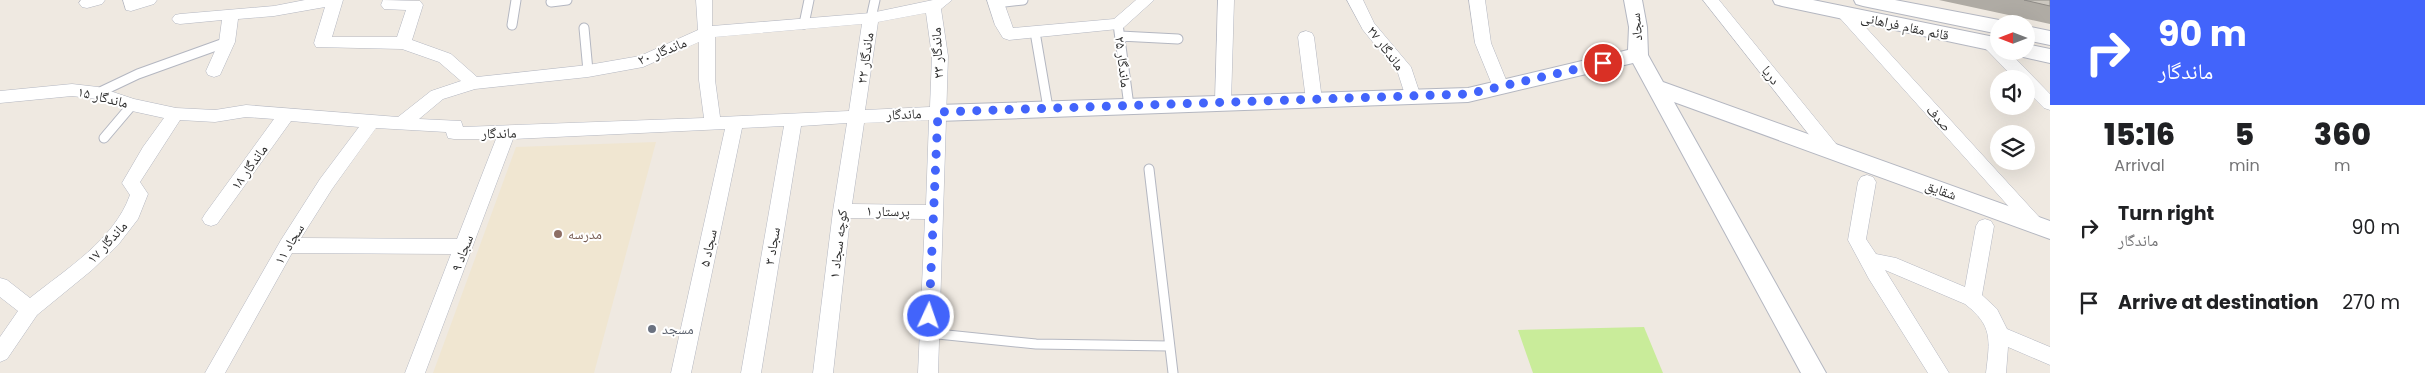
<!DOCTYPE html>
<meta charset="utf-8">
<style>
:root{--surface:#fff;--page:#f2f2f2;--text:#202124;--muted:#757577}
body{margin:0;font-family:Poppins,"Noto Naskh Arabic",sans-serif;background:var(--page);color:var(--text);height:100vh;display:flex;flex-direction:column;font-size:19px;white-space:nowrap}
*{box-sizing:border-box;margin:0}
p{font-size:16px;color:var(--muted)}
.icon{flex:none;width:28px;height:28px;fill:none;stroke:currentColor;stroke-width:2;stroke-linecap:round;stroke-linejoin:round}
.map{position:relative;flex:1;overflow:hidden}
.sheet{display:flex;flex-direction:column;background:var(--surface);width:375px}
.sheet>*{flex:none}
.banner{background:#4264fb;color:#fff;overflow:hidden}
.needle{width:32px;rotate:270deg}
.buttons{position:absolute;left:1990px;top:15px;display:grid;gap:10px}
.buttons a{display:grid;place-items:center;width:45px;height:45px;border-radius:50%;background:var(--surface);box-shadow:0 5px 20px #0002;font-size:25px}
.pin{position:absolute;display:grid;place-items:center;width:42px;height:42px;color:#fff;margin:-21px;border:2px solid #fff;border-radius:50%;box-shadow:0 1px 5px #0007}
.me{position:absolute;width:55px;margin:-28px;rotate:3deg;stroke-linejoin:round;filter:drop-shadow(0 0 4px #0008)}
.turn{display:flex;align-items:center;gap:18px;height:105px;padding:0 25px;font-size:22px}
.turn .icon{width:65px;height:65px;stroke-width:2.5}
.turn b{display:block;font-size:35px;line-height:42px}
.eta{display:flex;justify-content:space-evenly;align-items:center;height:85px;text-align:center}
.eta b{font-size:30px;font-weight:800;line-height:35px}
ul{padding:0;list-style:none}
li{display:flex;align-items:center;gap:15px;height:75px;padding:0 25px}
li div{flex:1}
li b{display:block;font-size:19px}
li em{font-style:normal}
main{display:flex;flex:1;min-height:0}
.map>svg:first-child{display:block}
.education{fill:#f0e6d1}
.pitch{fill:#c9ec9a}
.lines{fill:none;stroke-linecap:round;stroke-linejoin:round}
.service-casing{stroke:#b4b7c1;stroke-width:11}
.minor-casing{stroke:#b4b7c1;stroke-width:1}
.tertiary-casing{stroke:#b4b7c1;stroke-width:2}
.service{stroke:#fff;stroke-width:9}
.minor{fill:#fff;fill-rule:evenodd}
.tertiary{fill:#fff;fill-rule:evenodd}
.wall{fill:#afaba4}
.building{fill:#cbc7bf;stroke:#8e8b86}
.route{stroke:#4264fb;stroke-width:9;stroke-dasharray:0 16.2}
.education-dot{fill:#8d6e63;stroke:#fff;stroke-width:2}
.worship-dot{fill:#6b7280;stroke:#fff;stroke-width:2}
.labels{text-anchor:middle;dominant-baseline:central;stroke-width:4;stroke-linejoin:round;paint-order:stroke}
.street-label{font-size:14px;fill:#2e2e2e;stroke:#fff}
.education-label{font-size:14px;fill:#785e54;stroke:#fff;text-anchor:start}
.worship-label{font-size:14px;fill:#5b616d;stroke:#fff;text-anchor:start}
</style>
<main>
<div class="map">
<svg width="2050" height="373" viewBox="0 0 2050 373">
<rect width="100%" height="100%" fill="#efe9e1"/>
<!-- education -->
<path class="education" d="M656,142L594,373H433L516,147Z"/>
<!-- pitch -->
<path class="pitch" d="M1644,327L1663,373H1533L1518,330Z"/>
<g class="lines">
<defs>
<path id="service" d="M551,2L567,0
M996,3L1023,0
M871,18L875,0
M804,24L809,0
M1118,24L1129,106
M512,25L516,0
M584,28L588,71
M1035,32L1048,108
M1120,36L1178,39
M98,93L138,74L227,42
M104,138L132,105
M1149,169L1173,373
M928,333L1036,344L1169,346"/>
<path id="minor" d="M81,0H105L102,4L87,8L82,7L79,3Z
M123,0H157L154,4L131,11L126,10Z
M305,0H343L332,37H397L406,10L384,9L381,5L383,0L420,1L423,5L412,40L451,54L477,77L588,65L640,56L698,30L696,0H712V26L871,13L933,0H952L941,9L948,56L938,373H918L925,219L850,218L833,373H813L833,211L847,123L801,126L761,373H741L784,126L742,128L691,373H671L725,129L513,139L425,373H405L451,254L292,253L225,373H205L281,240L320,179L359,127L291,121L217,224L211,226L205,224L202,219L205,214L274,119L246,117L215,122L180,120L140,182L148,194L138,219L118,245L92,270L37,315L7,359L0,362V337L18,311L0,297V278L7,280L30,298C66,269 114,240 130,195L122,183L143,147L164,118L132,111L97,99L72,96L0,103V91L72,84L98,87L134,99L176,108L215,110L246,105L398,117L431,91L461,81L439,62L402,49L316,47L314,43L325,7L274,16L238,19L235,42L220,75L214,77L208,75L206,71L219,42L222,20L180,24L175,23L172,19L175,15L180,14L274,6ZM926,13L932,56L930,107L865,110L878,22ZM862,24L849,111L720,117L715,80V37ZM699,42V80L704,118L463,127L461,121L419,119L443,99L475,89L588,77L643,67ZM929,120L926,205L852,204L864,123ZM376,128L446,132L448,138L454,139H496L457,239L301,238L332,189Z
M987,0H1003L1013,28L1114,19L1136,0H1154L1123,28L1118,29L1009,40L1003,38L995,25Z
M1218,0H1234L1231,102L1229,106L1223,108L1217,106L1215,102Z
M1347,0H1363L1374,23L1411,67L1421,97L1419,101L1413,103L1407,101L1398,73L1363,30Z
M1469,0H1485L1491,43L1509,87L1507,91L1501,93L1495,91L1493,87L1475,43Z
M1703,0H1719L1837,145L1840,150L1837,155L1831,157L1825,155Z
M1844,8L1849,9L2040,218L2043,223L2040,228L2034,230L2028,228L1839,17L1836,13L1839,9Z
M1306,31L1312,33L1314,37L1322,100L1320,104L1314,106L1308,104L1306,100L1298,37L1300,33Z
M1990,37L1999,42V51H2008L2050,94V110L2044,108L2026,90V79H2015L1984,47L1982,43L1984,39Z
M1867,175L1873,177L1876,182L1866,239L1876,254L1896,258L1965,287L1976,226L1979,221L1985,219L1991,221L1994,226L1982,295L1997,309L2007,329L2050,347V365L2008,347L2006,373H1986C1990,339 1993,326 1965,304L1885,270L1949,373H1928L1869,279L1848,240L1858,182L1861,177Z"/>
<path id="tertiary" d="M1624,0H1642L1647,27L1648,55L1663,82L2050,221V239L1674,102L1826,373H1801L1633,63L1468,102L938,121L931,118L928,113L931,108L938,105L1468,88L1628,50L1629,27Z
M1773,0H1813L1999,38V51H2001L1999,52L1782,6L1775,4Z
M1854,0H1895L1999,20L2007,24H1999V34L1863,6L1856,4Z
M2026,26L2050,31V45L2026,40Z
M2026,44L2050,49V63L2019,56L2017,51H2026Z"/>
</defs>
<!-- service casing -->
<use href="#service" class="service-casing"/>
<!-- minor casing -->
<use href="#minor" class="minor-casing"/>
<!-- tertiary casing -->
<use href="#tertiary" class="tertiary-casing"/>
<!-- service -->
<use href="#service" class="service"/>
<!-- minor -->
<use href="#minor" class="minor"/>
<!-- tertiary -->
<use href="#tertiary" class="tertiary"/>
</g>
<!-- wall -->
<path class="wall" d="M1939,0H2050V24Z"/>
<!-- building -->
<path class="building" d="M2024,0H2050V6Z"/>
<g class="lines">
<!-- route -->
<path class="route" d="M929,316L938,112L1468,94L1603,63"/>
</g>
<!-- markers -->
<circle class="education-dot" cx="558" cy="234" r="5"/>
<circle class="worship-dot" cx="652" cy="329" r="5"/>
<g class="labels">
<!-- street labels -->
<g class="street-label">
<text transform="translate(1905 26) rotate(12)">قائم مقام فراهانی</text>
<text transform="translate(1636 27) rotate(-95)">سجاد</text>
<text transform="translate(1386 48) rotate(53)">ماندگار ۲۷</text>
<text transform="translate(662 51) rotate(-22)">ماندگار ۲۰</text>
<text transform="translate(937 53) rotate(-93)">ماندگار ۲۳</text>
<text transform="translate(865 58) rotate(-82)">ماندگار ۲۲</text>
<text transform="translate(1123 62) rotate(83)">ماندگار ۲۵</text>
<text transform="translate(1771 75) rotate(51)">دریا</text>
<text transform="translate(103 97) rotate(14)">ماندگار ۱۵</text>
<text transform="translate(904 114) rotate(-2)">ماندگار</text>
<text transform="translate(1939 118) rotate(48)">صدف</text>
<text transform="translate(499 133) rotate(-1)">ماندگار</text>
<text transform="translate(249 167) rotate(-54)">ماندگار ۱۸</text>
<text transform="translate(1941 190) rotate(20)">شقایق</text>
<text transform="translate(888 211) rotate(1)">پرستار ۱</text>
<text transform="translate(107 242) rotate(-47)">ماندگار ۱۷</text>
<text transform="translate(289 244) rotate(-59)">سجاد ۱۱</text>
<text transform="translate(838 244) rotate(-83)">کوچه سجاد ۱</text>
<text transform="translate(772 246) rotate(-80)">سجاد ۳</text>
<text transform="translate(708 248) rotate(-78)">سجاد ۵</text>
<text transform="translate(462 253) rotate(-69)">سجاد ۹</text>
</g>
<!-- education labels -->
<g class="education-label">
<text x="568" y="234">مدرسه</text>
</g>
<!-- worship labels -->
<g class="worship-label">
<text x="662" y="329">مسجد</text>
</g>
</g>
</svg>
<div class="buttons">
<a><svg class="needle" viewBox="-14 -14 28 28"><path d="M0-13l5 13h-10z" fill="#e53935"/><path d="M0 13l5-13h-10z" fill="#757577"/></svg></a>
<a><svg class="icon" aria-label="sound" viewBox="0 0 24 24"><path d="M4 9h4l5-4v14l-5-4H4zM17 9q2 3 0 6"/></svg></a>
<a><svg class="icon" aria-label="layers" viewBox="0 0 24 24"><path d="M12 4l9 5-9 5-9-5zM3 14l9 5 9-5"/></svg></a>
</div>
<div class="pin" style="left:1603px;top:63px;background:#d93025"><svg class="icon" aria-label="arrive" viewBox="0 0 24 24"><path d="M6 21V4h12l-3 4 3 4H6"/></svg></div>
<svg class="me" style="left:929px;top:316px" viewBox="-20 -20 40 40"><circle r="17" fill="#4264fb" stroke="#fff" stroke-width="3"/><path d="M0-11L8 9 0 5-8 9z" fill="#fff"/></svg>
</div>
<section class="sheet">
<div class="banner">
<div class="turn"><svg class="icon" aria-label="right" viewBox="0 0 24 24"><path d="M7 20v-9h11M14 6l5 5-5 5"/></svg><div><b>90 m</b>ماندگار</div></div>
</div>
<div class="eta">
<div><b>15:16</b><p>Arrival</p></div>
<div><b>5</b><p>min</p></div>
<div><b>360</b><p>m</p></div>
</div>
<ul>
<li><svg class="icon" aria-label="right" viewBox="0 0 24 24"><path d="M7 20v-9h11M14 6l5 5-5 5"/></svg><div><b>Turn right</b><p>ماندگار</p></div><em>90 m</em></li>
<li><svg class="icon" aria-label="arrive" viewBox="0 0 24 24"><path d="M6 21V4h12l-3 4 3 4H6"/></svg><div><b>Arrive at destination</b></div><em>270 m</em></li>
</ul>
</section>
</main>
